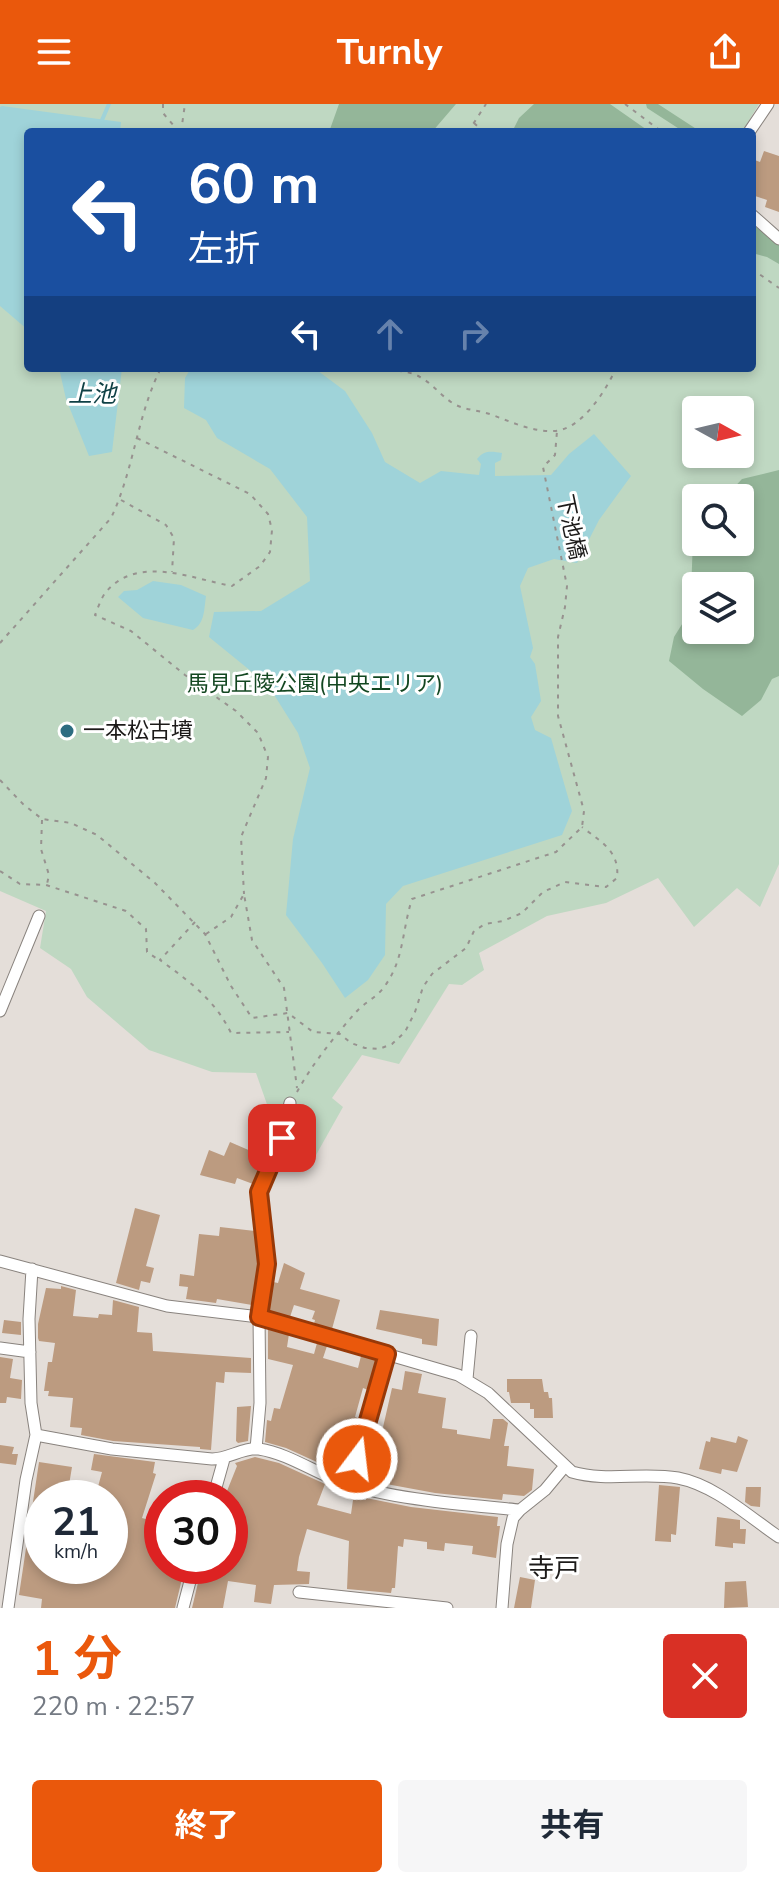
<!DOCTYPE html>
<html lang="ja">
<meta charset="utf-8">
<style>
:root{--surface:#fff;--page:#f6f6f7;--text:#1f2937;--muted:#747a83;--accent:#ea580c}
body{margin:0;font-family:"Nunito Sans","Noto Sans JP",sans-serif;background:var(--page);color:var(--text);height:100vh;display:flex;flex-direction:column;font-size:30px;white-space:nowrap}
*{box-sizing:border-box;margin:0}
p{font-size:26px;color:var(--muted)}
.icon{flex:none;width:44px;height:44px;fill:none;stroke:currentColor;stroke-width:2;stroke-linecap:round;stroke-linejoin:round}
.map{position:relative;height:1504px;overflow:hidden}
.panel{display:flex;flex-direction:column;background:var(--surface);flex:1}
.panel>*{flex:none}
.top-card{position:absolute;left:24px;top:24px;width:732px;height:244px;border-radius:8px;box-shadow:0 4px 12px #0003;background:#1a4fa0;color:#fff;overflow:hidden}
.needle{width:52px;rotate:98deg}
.buttons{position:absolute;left:682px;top:292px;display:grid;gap:16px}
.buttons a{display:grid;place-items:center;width:72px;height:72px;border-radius:8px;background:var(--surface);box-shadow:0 4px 12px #0003;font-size:40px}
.speed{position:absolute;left:24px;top:1376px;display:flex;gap:16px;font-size:40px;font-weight:700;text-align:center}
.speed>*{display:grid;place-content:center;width:104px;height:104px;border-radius:50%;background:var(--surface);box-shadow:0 4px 12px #0003;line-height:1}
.speed small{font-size:20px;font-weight:400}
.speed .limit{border:12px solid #d22;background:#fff;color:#111}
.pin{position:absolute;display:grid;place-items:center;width:68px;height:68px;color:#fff;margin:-34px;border-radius:16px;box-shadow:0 4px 12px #0006}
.me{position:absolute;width:88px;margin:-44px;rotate:15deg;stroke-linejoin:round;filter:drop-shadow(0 0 6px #0008)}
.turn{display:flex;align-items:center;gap:28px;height:168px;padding:0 32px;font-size:36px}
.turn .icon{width:104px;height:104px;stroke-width:2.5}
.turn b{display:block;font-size:56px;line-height:68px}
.lanes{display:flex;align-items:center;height:76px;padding:0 32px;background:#0003;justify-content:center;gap:40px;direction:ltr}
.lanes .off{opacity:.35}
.round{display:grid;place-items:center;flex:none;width:84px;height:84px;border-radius:8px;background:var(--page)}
.summary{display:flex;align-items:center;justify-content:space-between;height:136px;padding:0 32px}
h1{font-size:48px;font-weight:700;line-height:60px;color:var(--accent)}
.action{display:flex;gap:16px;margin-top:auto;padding:16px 32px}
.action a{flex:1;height:92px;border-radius:8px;background:var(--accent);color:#fff;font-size:32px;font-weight:700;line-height:92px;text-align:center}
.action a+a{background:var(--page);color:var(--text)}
header{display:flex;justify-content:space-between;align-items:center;height:104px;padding:0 32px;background:var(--accent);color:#fff;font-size:36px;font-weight:700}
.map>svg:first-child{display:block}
.green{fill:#bfd8c2;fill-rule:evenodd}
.forest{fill:#94b699;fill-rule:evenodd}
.water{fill:#9fd3d9}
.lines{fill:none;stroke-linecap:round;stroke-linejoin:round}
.stream{stroke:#9fd3d9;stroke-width:4}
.building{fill:#bc9b80;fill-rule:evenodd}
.street-casing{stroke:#89837e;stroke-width:13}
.path{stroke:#97928f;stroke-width:2;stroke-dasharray:4 6;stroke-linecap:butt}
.street{stroke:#fff;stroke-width:11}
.route-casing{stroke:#983908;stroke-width:20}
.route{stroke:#ea580c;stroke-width:14}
.poi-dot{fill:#2d6d81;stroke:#fff;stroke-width:3}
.labels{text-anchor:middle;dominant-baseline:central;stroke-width:6;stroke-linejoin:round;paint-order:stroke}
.street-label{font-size:22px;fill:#1c1a19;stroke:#fff}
.park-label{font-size:22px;fill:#134721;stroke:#fff}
.poi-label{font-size:22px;fill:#1c1a19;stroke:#fff;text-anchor:start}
.water-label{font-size:24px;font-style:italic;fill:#0f4045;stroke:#fff}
.quarter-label{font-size:26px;fill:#1c1a19;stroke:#fff}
</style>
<header><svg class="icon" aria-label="menu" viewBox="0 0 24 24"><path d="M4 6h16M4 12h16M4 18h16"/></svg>Turnly<svg class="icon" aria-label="share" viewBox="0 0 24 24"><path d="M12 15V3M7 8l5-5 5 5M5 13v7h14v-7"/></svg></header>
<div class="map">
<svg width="779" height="1504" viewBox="0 0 779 1504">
<rect width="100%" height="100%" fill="#e4ded9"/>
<!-- green -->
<path class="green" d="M0,0H759L742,28H28V264H752V119L779,141V760L760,803L737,784L694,823L658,774L606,799L547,812L479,849L484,866L462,881L449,880L399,960L362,951L332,994L343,1003L316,1051L276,1026L256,969L212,968L149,946L87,893L71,865L40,844L46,807L0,787ZM696,306H740V350H696ZM696,394H740V438H696ZM696,482H740V526H696Z"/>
<!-- forest -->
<path class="forest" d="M339,0H456L432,28H329Z
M534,0H610L650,28H512L519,14Z
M646,0H658L701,28H684L647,4Z
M752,120L779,141V160L767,153L752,149Z
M779,366V572L772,575L761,596L742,612L703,585L669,557L674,533L694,501L691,489L693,435L696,430V438H740V394H724L742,375ZM740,482V526H696V482Z"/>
<!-- water -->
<path class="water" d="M2,2L121,18L120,28H28V226L0,202V3Z
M59,264H122L112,348L89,352L66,295Z
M191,264H314L345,287L372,329L385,358L420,379L441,367L479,371L481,360L477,355C484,346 491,347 502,349L501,356L495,359V372L551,371L569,350L594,330L631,372L599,416L577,459L554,455L528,464L520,482L533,544L530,553L535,560L541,597L531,613L535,626L551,634L572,707L562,731L403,782L386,800L385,851L368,876L345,894L322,859L286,811L293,735L310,664L298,629L268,581L209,533L214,508L261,507L310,477L307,413L270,365L217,334L206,316L184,304L185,274Z
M153,477L181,481L206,492C204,505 205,519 193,526L143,514L118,493L124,487L137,486Z"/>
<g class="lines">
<!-- stream -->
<path class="stream" d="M102,16L109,0"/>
</g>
<!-- building -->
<path class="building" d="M764,47L779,52V108L765,103L767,96L752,91V55L760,58Z
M230,1038L265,1053L253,1080L237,1074L235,1080L200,1071L209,1046L224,1052Z
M135,1104L160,1111L146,1162L154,1164L150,1179L141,1177L139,1186L116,1179Z
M220,1123L255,1127L258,1161L252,1201L217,1195L216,1199L186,1195L188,1183L179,1182L180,1170L194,1172L199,1130L219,1132Z
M284,1159L305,1169L300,1185L340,1196L332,1225L314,1220L315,1216L312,1215L315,1207L294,1201L290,1213L269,1207L273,1178L278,1179Z
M61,1182L76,1186L73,1212L98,1214L99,1210L112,1211L113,1196L139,1203L137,1228L152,1229L153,1247L251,1254V1269L225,1268L224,1279L216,1278L211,1346L200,1345V1343L113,1337L81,1331L82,1324L70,1323L73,1294L48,1292L49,1287H44L48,1258H52L55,1239L39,1237L38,1234V1220L46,1184L61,1185Z
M380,1206L439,1215L437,1242L422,1240V1235L376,1225Z
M4,1216L21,1218V1231L2,1229Z
M268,1224L289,1230L287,1243L314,1250L317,1239L327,1242L323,1254L358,1264L361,1252L376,1256L368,1286L363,1284L355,1313L358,1314L341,1369L286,1344L265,1338L267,1316L271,1317L274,1304L280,1305L293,1261L268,1255Z
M0,1253L13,1255L10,1274L22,1276L21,1295L7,1293L6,1299H0Z
M405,1267L422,1270L418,1289L446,1294L442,1324L457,1326V1330L490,1335L493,1315H503L508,1319L504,1342H509L507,1362L534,1365L532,1386L524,1392L503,1390L502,1396L435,1389L370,1377L376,1349L368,1347L373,1330L381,1332L392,1284L402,1286Z
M507,1275H542L544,1288H548L549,1294H552L553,1314H534V1305H530V1299H511L509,1288H507Z
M251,1302L248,1337L238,1339L236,1337L237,1303Z
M738,1332L748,1336L737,1368L722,1365L721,1370L699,1365L706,1337L710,1338L711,1333L736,1339Z
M0,1341L14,1343L12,1350H18L16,1361L0,1359Z
M94,1350L155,1358L153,1369L156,1370L142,1414L153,1417L151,1423L162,1426V1448L159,1462H185L175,1504H41L42,1495L19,1491L39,1358L72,1363L69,1381L96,1390L102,1368L91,1366ZM42,1394H110V1417L125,1422L120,1452L110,1450V1462H42V1441L37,1440Z
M255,1353L279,1359L325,1380L317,1401L351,1410L353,1396H366V1394L411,1403L498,1413L497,1422H500L496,1454L472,1450L473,1442L445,1439L444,1447L427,1445V1438L404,1435L403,1443L398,1442L395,1484H392L391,1489L347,1485L349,1437L307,1425L299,1453L297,1467L310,1468L309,1480L274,1481L271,1500L254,1498L256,1481L228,1477L223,1504H192L202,1462H234L230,1461V1416L236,1395L225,1392L237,1362L235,1359Z
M659,1381L680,1383L676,1431L671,1430V1438L655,1437Z
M746,1383H761L760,1403L751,1402L745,1398Z
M717,1413L740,1416V1425H746L745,1440L733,1439V1444L715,1442Z
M520,1473L535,1476L531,1504H514Z
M746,1477L748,1503L724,1504L725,1478Z"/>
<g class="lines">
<defs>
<path id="street" d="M749,28L768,0
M752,111L779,135
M0,907L39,812
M0,1157L167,1202L259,1213L458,1271L488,1289L572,1368C606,1378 643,1368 678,1374C715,1381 749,1413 779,1433
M0,1244L30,1248
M467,1275L471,1232
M36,1331L112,1345L212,1355C228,1355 244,1343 259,1345C291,1350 319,1372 350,1381C401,1396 466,1401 520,1406
M256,1345L260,1299L259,1213L267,1160L259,1088L282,1034L290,999
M350,1381L387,1250
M213,1394L224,1355
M299,1488L447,1504
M8,1504L26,1376L36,1331L31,1299L29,1215L32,1165
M183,1504L194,1462
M502,1504L507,1440L513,1414L520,1406L545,1386L565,1362"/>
</defs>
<!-- street casing -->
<use href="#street" class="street-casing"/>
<!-- path -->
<path class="path" d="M163,0V9L179,28
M625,0L662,28
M474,19L484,28
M181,28L185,0
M468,28L486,0
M752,165L779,184
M378,264C391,267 409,266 420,273C433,280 441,292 454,300C467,307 481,306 495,312C514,319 533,328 554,327C581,326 606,287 616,264
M137,334L250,390L268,410L272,426L270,448L260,462L232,482C192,475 138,450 106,488C101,494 98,504 95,511L131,527L185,571L236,607L258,629L268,653L266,674L241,733L244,790
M121,396L166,421L174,434L172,468
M0,539L111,414C134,366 137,311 161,264
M0,676L23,700L42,715L71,719L97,731L155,779L205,830L231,882L252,914L288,909L313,928L340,930L351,939L365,944L379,945L392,940L405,928L415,908L423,883L432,870L466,844L474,827L485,820L503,817L522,809L543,788L565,778L606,783L617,774C620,747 601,738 582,723
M42,716L41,745L49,771L47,780
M0,767L20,780L46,781L126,807L146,825L147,848L159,856
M195,818L160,856C189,877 215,896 231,929L289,928
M206,830L231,813L244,790L252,836L284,884L297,984
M297,988C312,960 335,932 356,908C364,899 377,893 384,883C404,857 402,826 412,795L556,748L582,723L584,707L558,612V533L565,503L567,482L543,363L555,351L557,327"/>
<!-- street -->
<use href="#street" class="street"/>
</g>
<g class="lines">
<defs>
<path id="route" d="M282,1034L259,1088L267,1160L259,1213L387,1250L357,1355"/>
</defs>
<!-- route casing -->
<use href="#route" class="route-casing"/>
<!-- route -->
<use href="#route" class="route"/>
</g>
<!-- markers -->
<circle class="poi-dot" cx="67" cy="627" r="8"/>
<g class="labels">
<!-- street labels -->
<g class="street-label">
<text transform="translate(571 423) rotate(78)">下池橋</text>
</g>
<!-- park labels -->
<g class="park-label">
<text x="315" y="580">馬見丘陵公園(中央エリア)</text>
</g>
<!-- poi labels -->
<g class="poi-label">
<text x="83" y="627">一本松古墳</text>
</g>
<!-- water labels -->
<g class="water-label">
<text x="92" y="290">上池</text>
</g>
<!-- quarter labels -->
<g class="quarter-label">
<text x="554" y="1464">寺戸</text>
</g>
</g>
</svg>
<div class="buttons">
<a><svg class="needle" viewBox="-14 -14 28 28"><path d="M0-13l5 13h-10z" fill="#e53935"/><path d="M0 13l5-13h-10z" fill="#747a83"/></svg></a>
<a><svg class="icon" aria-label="search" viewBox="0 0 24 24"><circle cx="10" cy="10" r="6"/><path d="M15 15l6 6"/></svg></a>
<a><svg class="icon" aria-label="layers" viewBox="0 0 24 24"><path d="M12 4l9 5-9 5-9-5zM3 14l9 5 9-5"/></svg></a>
</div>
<div class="speed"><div>21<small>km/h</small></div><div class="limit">30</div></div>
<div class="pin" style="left:282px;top:1034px;background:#d93025"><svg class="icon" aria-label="arrive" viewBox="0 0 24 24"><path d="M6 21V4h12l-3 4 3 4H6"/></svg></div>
<svg class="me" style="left:357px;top:1355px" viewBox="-20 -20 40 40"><circle r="17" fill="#ea580c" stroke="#fff" stroke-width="3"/><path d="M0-11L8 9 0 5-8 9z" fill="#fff"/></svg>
<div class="top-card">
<div class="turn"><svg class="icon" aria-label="left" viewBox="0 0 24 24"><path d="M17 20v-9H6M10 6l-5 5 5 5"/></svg><div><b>60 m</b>左折</div></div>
<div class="lanes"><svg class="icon" aria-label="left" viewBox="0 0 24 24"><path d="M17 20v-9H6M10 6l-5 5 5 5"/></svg><svg class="icon off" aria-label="ahead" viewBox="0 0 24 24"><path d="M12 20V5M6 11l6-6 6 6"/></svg><svg class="icon off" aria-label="right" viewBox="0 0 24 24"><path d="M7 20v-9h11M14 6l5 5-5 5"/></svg></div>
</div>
</div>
<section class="panel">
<div class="summary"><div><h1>1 分</h1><p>220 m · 22:57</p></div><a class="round" style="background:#d93025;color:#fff"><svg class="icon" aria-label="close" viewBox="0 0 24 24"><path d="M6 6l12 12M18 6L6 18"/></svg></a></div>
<div class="action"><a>終了</a><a>共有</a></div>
</section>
